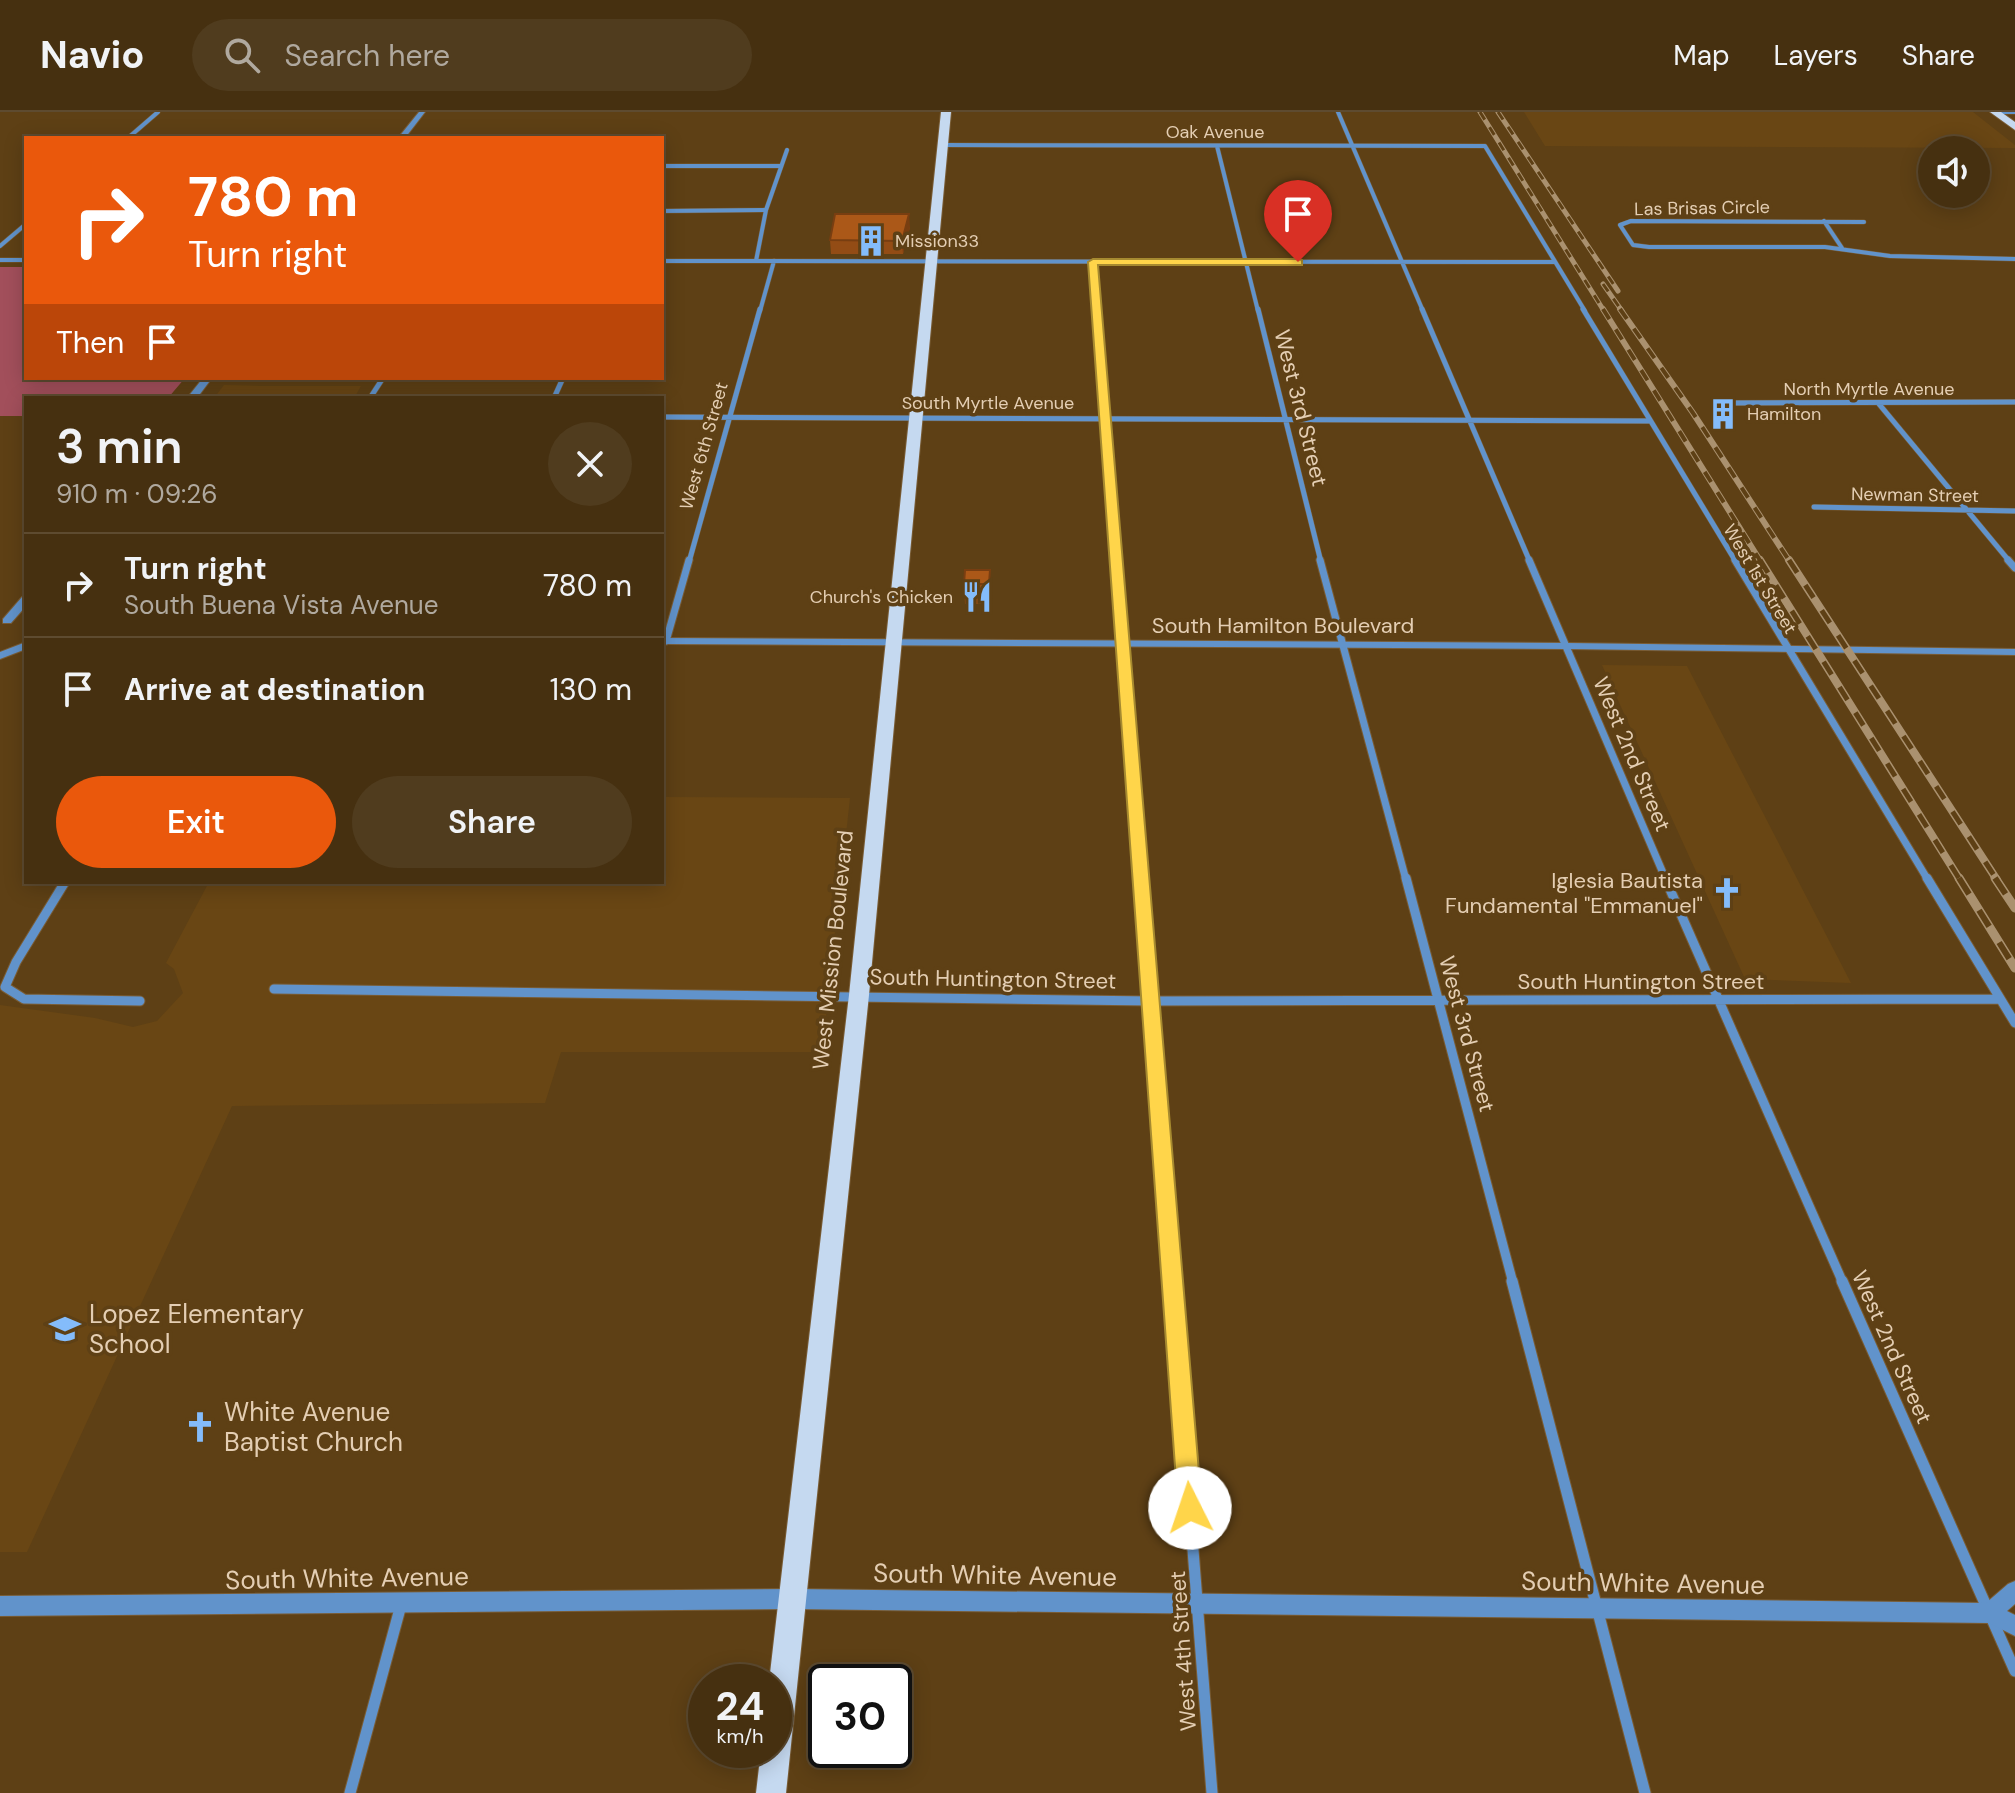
<!DOCTYPE html>
<meta charset="utf-8">
<style>
:root{--surface:#463010;--page:#503c1e;--text:#f1f3f6;--muted:#b0a99f;--line:#5e4b30;--accent:#ea580c}
body{margin:0;font-family:"DM Sans",sans-serif;background:var(--page);color:var(--text);height:100vh;display:flex;flex-direction:column;font-size:30px;white-space:nowrap}
*{box-sizing:border-box;margin:0}
p{font-size:26px;color:var(--muted)}
.icon{flex:none;width:44px;height:44px;fill:none;stroke:currentColor;stroke-width:2;stroke-linecap:round;stroke-linejoin:round}
.map{position:relative;flex:1;overflow:hidden}
.sheet{position:absolute;left:24px;top:284px;width:640px;height:488px;display:flex;flex-direction:column;background:var(--surface);border-radius:0px;box-shadow:0 4px 20px #0003,0 0 0 2px var(--line)}
.sheet>*{flex:none}
.hud{position:absolute;left:24px;top:24px;width:640px;height:244px;border-radius:0px;box-shadow:0 4px 20px #0003,0 0 0 2px var(--line);background:#ea580c;color:#fff;overflow:hidden}
.buttons{position:absolute;left:1918px;top:24px;display:grid;gap:16px}
.buttons a{display:grid;place-items:center;width:72px;height:72px;border-radius:50%;background:var(--surface);box-shadow:0 4px 20px #0003,0 0 0 2px var(--line);font-size:40px}
.speed{position:absolute;left:688px;top:1552px;display:flex;gap:16px;font-size:40px;font-weight:700;text-align:center}
.speed>*{display:grid;place-content:center;width:104px;height:104px;border-radius:50%;background:var(--surface);box-shadow:0 4px 20px #0003,0 0 0 2px var(--line);line-height:1}
.speed small{font-size:20px;font-weight:400}
.speed .limit{border:4px solid #111;border-radius:12px;background:#fff;color:#111}
.pin{position:absolute;display:grid;place-items:center;width:68px;height:68px;color:#fff;margin:-82px -34px;border-radius:50% 50% 50% 0;rotate:-45deg;box-shadow:0 0 8px #0007}
.pin .icon{rotate:45deg}
.me{position:absolute;width:88px;margin:-44px;rotate:356deg;stroke-linejoin:round;filter:drop-shadow(0 0 6px #0008)}
.turn{display:flex;align-items:center;gap:28px;height:168px;padding:0 32px;font-size:36px}
.turn .icon{width:104px;height:104px;stroke-width:2.5}
.turn b{display:block;font-size:56px;line-height:68px}
.then{display:flex;align-items:center;height:76px;padding:0 32px;background:#0003;gap:16px;font-size:30px}
.round{display:grid;place-items:center;flex:none;width:84px;height:84px;border-radius:42px;background:var(--page)}
.head{display:flex;align-items:center;justify-content:space-between;height:136px;padding:0 32px}
h1{font-size:48px;font-weight:600;line-height:60px}
.action{display:flex;gap:16px;margin-top:auto;padding:16px 32px}
.action a{flex:1;height:92px;border-radius:48px;background:var(--accent);color:#fff;font-size:32px;font-weight:600;line-height:92px;text-align:center}
.action a+a{background:var(--page);color:var(--text)}
ul{padding:0;list-style:none}
li{display:flex;align-items:center;gap:24px;height:104px;padding:0 32px;border-top:2px solid var(--line)}
li div{flex:1}
li b{display:block;font-size:30px}
li em{font-style:normal}
header{display:flex;align-items:center;gap:48px;box-sizing:border-box;height:112px;padding:0 40px;background:var(--surface);border-bottom:2px solid var(--line)}
header strong{font-size:38px}
nav{display:flex;gap:44px;margin-inline-start:auto;font-size:28px}
.search{width:560px;height:72px;background:var(--page);display:flex;align-items:center;gap:20px;box-sizing:border-box;padding:0 28px;border-radius:44px;color:var(--muted);font-size:30px}
.map>svg:first-child{display:block}
.built{fill:#694614}
.green{fill:#a24f5b}
.lines{fill:none;stroke-linecap:round;stroke-linejoin:round}
.minor-far4-casing{stroke:#795c35;stroke-width:5}
.minor-far3-casing{stroke:#795c35;stroke-width:6}
.minor-far2-casing{stroke:#795c35;stroke-width:9}
.minor-far1-casing{stroke:#795c35;stroke-width:11}
.minor-casing{stroke:#795c35;stroke-width:13}
.tertiary-casing{stroke:#795c35;stroke-width:2}
.primary-casing{stroke:#795c35;stroke-width:2}
.minor-far4{stroke:#6193cb;stroke-width:4}
.minor-far3{stroke:#6193cb;stroke-width:5}
.minor-far2{stroke:#6193cb;stroke-width:7}
.minor-far1{stroke:#6193cb;stroke-width:9}
.minor{stroke:#6193cb;stroke-width:11}
.tertiary{fill:#6193cb;fill-rule:evenodd}
.primary{fill:#c5d9f0;fill-rule:evenodd}
.rail-far3-casing{stroke:#aa916f;stroke-width:5}
.rail-far2-casing{stroke:#aa916f;stroke-width:6}
.rail-far1-casing{stroke:#aa916f;stroke-width:8}
.rail-casing{stroke:#aa916f;stroke-width:9}
.rail-far3{stroke:#5e4015;stroke-width:3;stroke-dasharray:9;stroke-linecap:butt}
.rail-far2{stroke:#5e4015;stroke-width:4;stroke-dasharray:12;stroke-linecap:butt}
.rail-far1{stroke:#5e4015;stroke-width:5;stroke-dasharray:15;stroke-linecap:butt}
.rail{stroke:#5e4015;stroke-width:6;stroke-dasharray:19;stroke-linecap:butt}
.wall{fill:#934c15}
.shaded-wall{fill:#783e11}
.building{fill:#ab5818;stroke:#783e11;stroke-width:2}
.route{fill:#ffd54a;stroke:#a68a30;stroke-width:2}
.labels{text-anchor:middle;dominant-baseline:central;stroke-width:7;stroke-linejoin:round;paint-order:stroke}
.far-street-label{font-size:18px;fill:#e4ceb3;stroke:#5e4015}
.far-poi-label{font-size:18px;fill:#e4ceb3;stroke:#5e4015;text-anchor:start}
.street-label{font-size:22px;fill:#e4ceb3;stroke:#5e4015}
.poi-label{font-size:22px;fill:#e4ceb3;stroke:#5e4015;text-anchor:end}
.near-poi-label{font-size:26px;fill:#e4ceb3;stroke:#5e4015;text-anchor:start}
.near-street-label{font-size:26px;fill:#e4ceb3;stroke:#5e4015}
</style>
<header>
<strong>Navio</strong>
<div class="search"><svg class="icon" aria-label="search" viewBox="0 0 24 24"><circle cx="10" cy="10" r="6"/><path d="M15 15l6 6"/></svg>Search here</div>
<nav><a>Map</a><a>Layers</a><a>Share</a></nav>
</header>
<div class="map">
<svg width="2015" height="1681" viewBox="0 0 2015 1681">
<rect width="100%" height="100%" fill="#5e4015"/>
<!-- built -->
<path class="built" d="M1524,0H1973L2015,33V36L1545,34Z
M224,273L263,274H361L354,286H214Z
M1602,553L1687,554L1851,871L1745,867Z
M662,685L850,686L822,940H561L545,991L232,994L27,1440H0V893L95,906L133,915L157,909L183,881L174,857L166,851L209,770H662Z"/>
<!-- green -->
<path class="green" d="M0,155H26V266H185L168,286H26V304H0Z"/>
<g class="lines">
<defs>
<path id="minor-far4" d="M1338,0L1423,199
M1995,0H2015
M128,26L158,0
M944,33L1485,34L1585,199
M1217,34L1258,199
M662,54H780
M662,99L766,98
M1824,109L1842,136
M1864,110L1631,109L1620,113L1633,133L1649,135H1825L1890,144L2015,147
M0,134L26,112
M0,148H26
M662,149L1554,150
M756,149L766,98L787,38
M1093,150L1097,199
M760,199L774,149"/>
<path id="minor-far3" d="M1097,197L1116,450
M1258,197L1321,450
M1422,197L1530,450
M1583,197L1736,450
M370,286L383,266
M554,286L563,266
M1723,291L2015,290
M1879,292L2010,450
M662,305L1650,309
M1814,395L2015,399
M689,450L760,197"/>
<path id="minor-far2" d="M1116,448L1141,768
M1320,448L1406,768
M1529,448L1666,768
M1735,448L1928,768
M2008,448L2015,456
M666,529L689,448"/>
<path id="minor-far1" d="M1141,766L1172,1171
M1406,766L1513,1171
M1665,766L1843,1171
M1927,766L2015,911
M65,770L16,850L5,875L24,887L140,889
M274,877L1151,889L2000,887"/>
<path id="minor" d="M1172,1169L1212,1681
M1512,1169L1645,1681
M1842,1169L2015,1559
M350,1681L401,1493"/>
<path id="tertiary" d="M419,0H425L405,26H398Z
M203,266H212L197,286H187Z
M26,484V494L11,511H3V507L22,485Z
M662,526L1567,531L2015,537V543L1567,537L662,532Z
M26,530V537L0,547V540Z
M2015,1469V1492L2007,1499L2015,1503V1524L1989,1511L793,1497L0,1504V1484L793,1477L1986,1491L2008,1472Z"/>
<path id="primary" d="M941,0H951L869,883L786,1681H756L761,1638H774V1570H769L849,883Z
M1990,0H2001L2015,10V18Z"/>
</defs>
<!-- minor-far4 casing -->
<use href="#minor-far4" class="minor-far4-casing"/>
<!-- minor-far3 casing -->
<use href="#minor-far3" class="minor-far3-casing"/>
<!-- minor-far2 casing -->
<use href="#minor-far2" class="minor-far2-casing"/>
<!-- minor-far1 casing -->
<use href="#minor-far1" class="minor-far1-casing"/>
<!-- minor casing -->
<use href="#minor" class="minor-casing"/>
<!-- tertiary casing -->
<use href="#tertiary" class="tertiary-casing"/>
<!-- primary casing -->
<use href="#primary" class="primary-casing"/>
<!-- minor-far4 -->
<use href="#minor-far4" class="minor-far4"/>
<!-- minor-far3 -->
<use href="#minor-far3" class="minor-far3"/>
<!-- minor-far2 -->
<use href="#minor-far2" class="minor-far2"/>
<!-- minor-far1 -->
<use href="#minor-far1" class="minor-far1"/>
<!-- minor -->
<use href="#minor" class="minor"/>
<!-- tertiary -->
<use href="#tertiary" class="tertiary"/>
<!-- primary -->
<use href="#primary" class="primary"/>
<defs>
<path id="rail-far3" d="M1480,0L1604,199
M1498,0L1618,179
M1603,172L1622,199"/>
<path id="rail-far2" d="M1603,197L1761,450
M1620,197L1693,301L1790,450"/>
<path id="rail-far1" d="M1760,448L1960,768
M1789,448L1997,768"/>
<path id="rail" d="M1959,766L2015,856
M1995,766L2015,796"/>
</defs>
<!-- rail-far3 casing -->
<use href="#rail-far3" class="rail-far3-casing"/>
<!-- rail-far2 casing -->
<use href="#rail-far2" class="rail-far2-casing"/>
<!-- rail-far1 casing -->
<use href="#rail-far1" class="rail-far1-casing"/>
<!-- rail casing -->
<use href="#rail" class="rail-casing"/>
<!-- rail-far3 -->
<use href="#rail-far3" class="rail-far3"/>
<!-- rail-far2 -->
<use href="#rail-far2" class="rail-far2"/>
<!-- rail-far1 -->
<use href="#rail-far1" class="rail-far1"/>
<!-- rail -->
<use href="#rail" class="rail"/>
</g>
<!-- wall -->
<path class="wall" d="M910,115L903,142H831L830,128Z
M990,458V492H965L964,472Z"/>
<!-- shaded-wall -->
<path class="shaded-wall" d="M909,102L910,115L903,142L902,129Z"/>
<!-- building -->
<path class="building" d="M835,102H909L902,129L830,128Z
M965,458H990L989,472H964Z"/>
<!-- route -->
<path class="route" d="M1298,147L1302,148V153H1098L1202,1396L1199,1405L1190,1409L1181,1405L1178,1396L1088,150L1093,147Z"/>
<!-- icons -->
<defs>
<symbol id="building-bare" viewBox="-9 -9 18 18"><path d="M-4-6H4V6H1V3H-1V6H-4ZM-2.5-4.3h1.7v1.8h-1.7ZM.8-4.3h1.7v1.8H.8ZM-2.5-1h1.7V.8h-1.7ZM.8-1h1.7V.8H.8Z" fill="#84bcfb" stroke="#5e4015" stroke-width="2.5" paint-order="stroke"/></symbol>
<symbol id="restaurant-bare" viewBox="-9 -9 18 18"><path d="M-5-6h1v4h1v-4h1v4h1v-4h1v5L-1.5 .5V6h-2V.5L-5-1ZM5-6V6H3V1.5H1.5Q1.5-4 5-6Z" fill="#84bcfb" stroke="#5e4015" stroke-width="2.5" paint-order="stroke"/></symbol>
<symbol id="church-bare" viewBox="-9 -9 18 18"><path d="M-1.2-6h2.4v3.5h3.3v2.4h-3.3V6h-2.4V-.1h-3.3v-2.4h3.3Z" fill="#84bcfb" stroke="#5e4015" stroke-width="2.5" paint-order="stroke"/></symbol>
<symbol id="school-bare" viewBox="-9 -9 18 18"><path d="M0-5L7-2L0 1L-7-2ZM-4 1L0 2.5L4 1V4Q0 6-4 4Z" fill="#84bcfb" stroke="#5e4015" stroke-width="2.5" paint-order="stroke"/></symbol>
</defs>
<g fill-rule="evenodd">
<use href="#building-bare" x="849" y="107" width="44" height="44"/>
<use href="#building-bare" x="1701" y="280" width="44" height="44"/>
<use href="#restaurant-bare" x="955" y="463" width="44" height="44"/>
<use href="#church-bare" x="1705" y="759" width="44" height="44"/>
<use href="#school-bare" x="43" y="1195" width="44" height="44"/>
<use href="#church-bare" x="178" y="1293" width="44" height="44"/>
</g>
<g class="labels">
<!-- far-street labels -->
<g class="far-street-label">
<text x="1215" y="20">Oak Avenue</text>
<text transform="translate(1702 96) rotate(-1)">Las Brisas Circle</text>
<text x="1869" y="277">North Myrtle Avenue</text>
<text x="988" y="291">South Myrtle Avenue</text>
<text transform="translate(704 334) rotate(-74)">West 6th Street</text>
<text transform="translate(1915 383) rotate(1)">Newman Street</text>
<text transform="translate(1760 467) rotate(59)">West 1st Street</text>
</g>
<!-- far-poi labels -->
<g class="far-poi-label">
<text x="895" y="129">Mission33</text>
<text x="1747" y="302">Hamilton</text>
<text x="953" y="485" text-anchor="end">Church's Chicken</text>
</g>
<!-- street labels -->
<g class="street-label">
<text transform="translate(1301 296) rotate(76)">West 3rd Street</text>
<text x="1283" y="513">South Hamilton Boulevard</text>
<text transform="translate(1632 642) rotate(67)">West 2nd Street</text>
<text transform="translate(833 838) rotate(-84)">West Mission Boulevard</text>
<text transform="translate(993 867) rotate(1)">South Huntington Street</text>
<text x="1641" y="869">South Huntington Street</text>
<text transform="translate(1467 922) rotate(75)">West 3rd Street</text>
<text transform="translate(1892 1235) rotate(66)">West 2nd Street</text>
<text transform="translate(1183 1539) rotate(-94)">West 4th Street</text>
</g>
<!-- poi labels -->
<g class="poi-label">
<text x="1703" y="768">Iglesia Bautista<tspan x="1703" dy="25">Fundamental "Emmanuel"</tspan></text>
</g>
<!-- near-poi labels -->
<g class="near-poi-label">
<text x="89" y="1202">Lopez Elementary<tspan x="89" dy="30">School</tspan></text>
<text x="224" y="1300">White Avenue<tspan x="224" dy="30">Baptist Church</tspan></text>
</g>
<!-- near-street labels -->
<g class="near-street-label">
<text transform="translate(995 1463) rotate(1)">South White Avenue</text>
<text transform="translate(347 1466) rotate(-1)">South White Avenue</text>
<text transform="translate(1643 1471) rotate(1)">South White Avenue</text>
</g>
</g>
</svg>
<div class="buttons">
<a><svg class="icon" aria-label="sound" viewBox="0 0 24 24"><path d="M4 9h4l5-4v14l-5-4H4zM17 9q2 3 0 6"/></svg></a>
</div>
<div class="speed"><div>24<small>km/h</small></div><div class="limit">30</div></div>
<div class="pin" style="left:1298px;top:150px;background:#d93025"><svg class="icon" aria-label="arrive" viewBox="0 0 24 24"><path d="M6 21V4h12l-3 4 3 4H6"/></svg></div>
<svg class="me" style="left:1190px;top:1396px" viewBox="-20 -20 40 40"><circle r="19" fill="#fff"/><path d="M0-13L10 11 0 6-10 11z" fill="#ffd54a"/></svg>
<div class="hud">
<div class="turn"><svg class="icon" aria-label="right" viewBox="0 0 24 24"><path d="M7 20v-9h11M14 6l5 5-5 5"/></svg><div><b>780 m</b>Turn right</div></div>
<div class="then">Then<svg class="icon" aria-label="arrive" viewBox="0 0 24 24"><path d="M6 21V4h12l-3 4 3 4H6"/></svg></div>
</div>
<section class="sheet">
<div class="head"><div><h1>3 min</h1><p>910 m · 09:26</p></div><a class="round"><svg class="icon" aria-label="close" viewBox="0 0 24 24"><path d="M6 6l12 12M18 6L6 18"/></svg></a></div>
<ul>
<li><svg class="icon" aria-label="right" viewBox="0 0 24 24"><path d="M7 20v-9h11M14 6l5 5-5 5"/></svg><div><b>Turn right</b><p>South Buena Vista Avenue</p></div><em>780 m</em></li>
<li><svg class="icon" aria-label="arrive" viewBox="0 0 24 24"><path d="M6 21V4h12l-3 4 3 4H6"/></svg><div><b>Arrive at destination</b></div><em>130 m</em></li>
</ul>
<div class="action"><a>Exit</a><a>Share</a></div>
</section>
</div>
